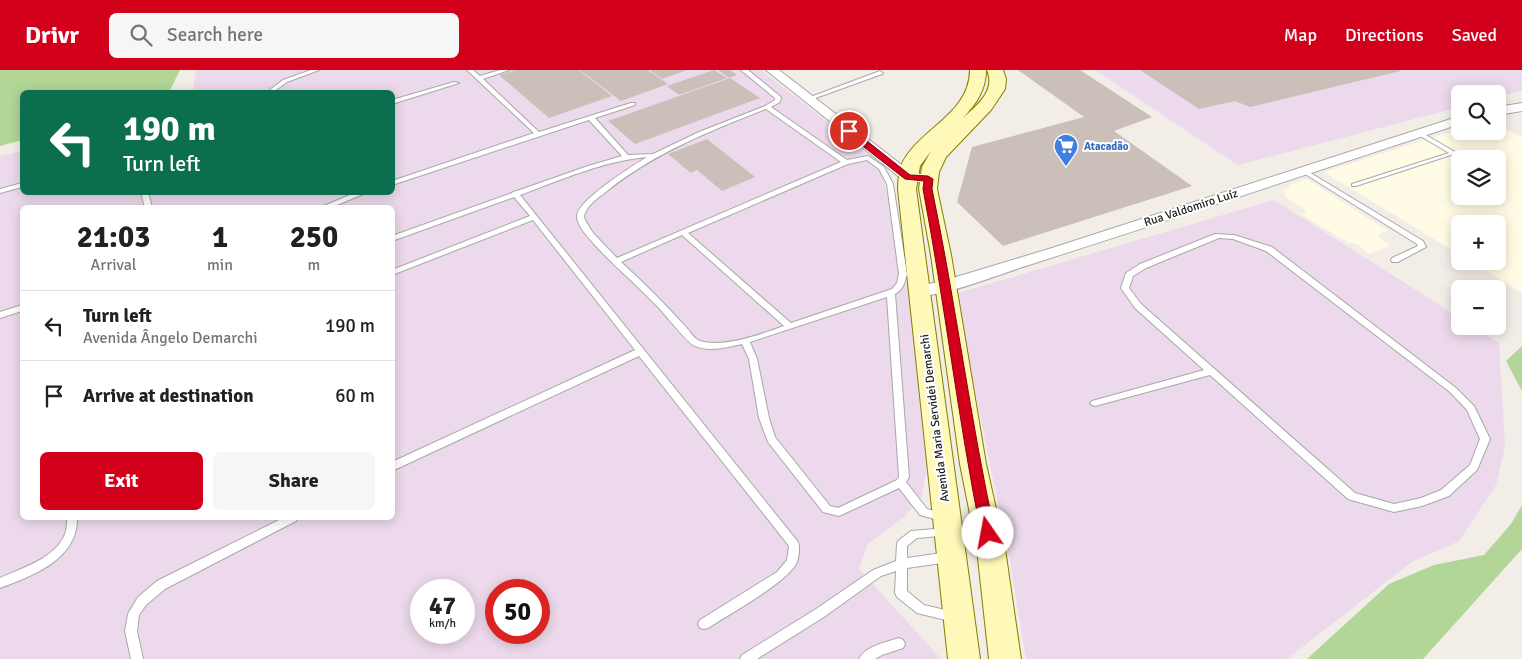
<!DOCTYPE html>
<meta charset="utf-8">
<style>
:root{--surface:#fff;--page:#f6f6f6;--text:#202124;--muted:#757577;--line:#e0e0e0;--accent:#d3001c}
body{margin:0;font-family:Signika,sans-serif;background:var(--page);color:var(--text);height:100vh;display:flex;flex-direction:column;font-size:19px;white-space:nowrap}
*{box-sizing:border-box;margin:0}
p{font-size:16px;color:var(--muted)}
.icon{flex:none;width:28px;height:28px;fill:none;stroke:currentColor;stroke-width:2;stroke-linecap:round;stroke-linejoin:round}
.map{position:relative;flex:1;overflow:hidden}
.drawer{position:absolute;left:20px;top:135px;width:375px;height:315px;display:flex;flex-direction:column;background:var(--surface);border-radius:8px;box-shadow:0 2px 12px #0003}
.drawer>*{flex:none}
.banner{position:absolute;left:20px;top:20px;width:375px;height:105px;border-radius:8px;box-shadow:0 2px 12px #0003;background:#0b6e4f;color:#fff;overflow:hidden}
.controls{position:absolute;left:1451px;top:15px;display:grid;gap:10px}
.controls a{display:grid;place-items:center;width:55px;height:55px;border-radius:8px;background:var(--surface);box-shadow:0 2px 12px #0003;font-size:25px}
.speed{position:absolute;left:410px;top:509px;display:flex;gap:10px;font-size:25px;font-weight:700;text-align:center}
.speed>*{display:grid;place-content:center;width:65px;height:65px;border-radius:50%;background:var(--surface);box-shadow:0 2px 12px #0003;line-height:1}
.speed small{font-size:12px;font-weight:400}
.speed .limit{border:8px solid #d22;background:#fff;color:#111}
.pin{position:absolute;display:grid;place-items:center;width:42px;height:42px;color:#fff;margin:-21px;border:2px solid #fff;border-radius:50%;box-shadow:0 1px 5px #0007}
.me{position:absolute;width:55px;margin:-28px;rotate:348deg;stroke-linejoin:round;filter:drop-shadow(0 0 4px #0008)}
.turn{display:flex;align-items:center;gap:18px;height:105px;padding:0 20px;font-size:22px}
.turn .icon{width:65px;height:65px;stroke-width:2.5}
.turn b{display:block;font-size:35px;line-height:42px}
.eta{display:flex;justify-content:space-evenly;align-items:center;height:85px;text-align:center}
.eta b{font-size:30px;font-weight:700;line-height:35px}
.primary-button{display:flex;gap:10px;margin-top:auto;padding:10px 20px}
.primary-button a{flex:1;height:58px;border-radius:8px;background:var(--accent);color:#fff;font-size:20px;font-weight:700;line-height:58px;text-align:center}
.primary-button a+a{background:var(--page);color:var(--text)}
ul{padding:0;list-style:none}
li{display:flex;align-items:center;gap:15px;height:70px;padding:0 20px;border-top:1px solid var(--line)}
li div{flex:1}
li b{display:block;font-size:19px}
li em{font-style:normal}
header{display:flex;align-items:center;gap:30px;box-sizing:border-box;height:70px;padding:0 25px;background:var(--accent);color:#fff}
header strong{font-size:24px}
nav{display:flex;gap:28px;margin-inline-start:auto;font-size:18px}
.search{width:350px;height:45px;background:var(--page);display:flex;align-items:center;gap:12px;box-sizing:border-box;padding:0 18px;border-radius:8px;color:var(--muted);font-size:19px}
.map>svg:first-child{display:block}
.industrial{fill:#ecd9eb;fill-rule:evenodd}
.education{fill:#fffbe4;fill-rule:evenodd}
.forest{fill:#b2d598}
.building{fill:#cbbfba}
.lines{fill:none;stroke-linecap:round;stroke-linejoin:round}
.lane-casing{stroke:#a8a8a8;stroke-width:2}
.street-casing{stroke:#a8a8a8;stroke-width:2}
.secondary-casing{stroke:#817e00;stroke-width:2}
.lane{fill:#fff;fill-rule:evenodd}
.street{fill:#fff;fill-rule:evenodd}
.secondary{fill:#fff9b9;fill-rule:evenodd}
.route{fill:#d3001c;stroke:#890012}
.labels{text-anchor:middle;dominant-baseline:central;stroke-width:4;stroke-linejoin:round;paint-order:stroke}
.far-shop-label{font-size:11px;font-weight:bold;fill:#366cbe;stroke:#fff;text-anchor:start}
.street-label{font-size:12px;fill:#212121;stroke:#fff}
</style>
<header>
<strong>Drivr</strong>
<div class="search"><svg class="icon" aria-label="search" viewBox="0 0 24 24"><circle cx="10" cy="10" r="6"/><path d="M15 15l6 6"/></svg>Search here</div>
<nav><a>Map</a><a>Directions</a><a>Saved</a></nav>
</header>
<div class="map">
<svg width="1522" height="589" viewBox="0 0 1522 589">
<rect width="100%" height="100%" fill="#f2ede7"/>
<!-- industrial -->
<path class="industrial" d="M196,0H761L876,90L884,111L911,231L927,396L922,426L906,445L867,475L859,499L941,589H0V86L22,81V122H392V22H193ZM22,138H392V448H22ZM421,520H464V562H421ZM496,520H539V562H496Z
M1095,0H1522V20L1498,27V24H1460V37L1238,95Z
M1274,130L1460,248V256H1472L1499,273L1505,377L1496,415L1459,471L1412,492L1287,589H1026L1010,491L955,224Z"/>
<!-- education -->
<path class="education" d="M1498,55L1522,67V223L1470,191H1498V154H1460V185L1324,102L1460,59V61H1498ZM1460,89H1498V126H1460Z
M1307,109L1388,161L1377,165L1390,176L1369,184L1357,174L1349,173L1301,144L1307,141L1284,126L1287,124L1281,120L1289,118V115Z"/>
<!-- forest -->
<path class="forest" d="M0,0H180L169,22H22V70L0,76Z
M1522,276V321L1506,291Z
M1522,435V479L1423,589H1307L1389,514L1434,495L1484,485L1511,454Z"/>
<!-- building -->
<path class="building" d="M516,0H579L612,26L549,48L499,5Z
M580,0H648L668,14L621,31Z
M650,0H687L662,9Z
M714,0L727,8L679,25L667,16Z
M718,0H730L737,5L729,8Z
M1018,0H1080L1152,47L1114,61L1192,116L1003,176L957,132L972,77L1084,47Z
M1140,0H1400V1L1250,37L1235,31L1199,39Z
M730,8L760,28L635,74L608,51Z
M707,69L755,107L722,121L697,100L691,103L668,84Z"/>
<g class="lines">
<defs>
<path id="lane" d="M311,0H319L287,12L273,22H267L283,10Z
M467,0H473L480,6L500,0H509L483,9L539,62L631,33H635V35L595,48L628,85L653,84L699,62L765,36L775,30V28L741,0H748L781,27L780,32L771,37L847,90L868,86L884,97L893,114L907,204C905,212 903,220 895,224L909,407L906,412L927,439L946,444L947,447L946,450L942,451L920,445L899,418L839,446L823,442L768,372L759,348L749,289L742,274C728,277 707,283 693,275C687,272 664,243 657,236C637,215 614,196 594,174C588,167 576,155 577,145C580,129 632,96 647,87C603,91 561,110 520,125L798,472C800,477 799,489 796,494C786,513 728,545 708,558L704,559L700,558L698,554L700,550L777,502L787,490L789,476L639,286L392,401V392L635,280L533,150L392,205V200L530,146L514,127L392,171V166L512,123L513,122L517,121L588,96L622,86L589,50L392,115V111L534,63ZM766,39L841,92L617,188L593,163L585,150L584,146C587,135 598,128 607,121C654,83 710,61 766,39ZM867,90L879,99L887,114L899,204L897,213L892,219L791,253L688,163L848,94ZM682,165L784,256C761,264 724,278 700,271C694,269 689,260 684,255C664,233 643,212 621,192ZM887,227L899,407L897,410L838,438L830,436L775,367L769,348L757,289L750,272Z
M880,1L883,3L882,4L810,30L805,29Z
M454,12L459,13L392,34V30Z
M1419,61L1457,83L1356,116H1352V114L1449,83L1417,64L1416,63Z
M1304,99L1423,171L1426,177L1398,192H1392L1391,190L1392,188L1418,176L1417,174L1302,102L1301,101Z
M22,113V117L0,123V119Z
M141,122H148L152,138H145Z
M357,122H368L330,138H319Z
M1215,164L1234,165L1272,177L1456,318L1474,336L1490,369L1477,400L1449,426L1422,436L1394,442L1348,429L1210,305L1095,336L1092,335L1090,333L1092,331L1204,300L1135,238L1121,218L1126,203L1140,194ZM1219,168L1233,169L1266,181L1450,322L1467,340L1480,369L1470,395L1441,420L1421,428L1394,434L1355,423L1141,234L1129,218L1133,206L1146,198Z
M22,235V241L0,248V242Z
M67,448H77C78,489 33,506 0,518V508C22,498 56,488 65,464C67,459 67,453 67,448Z
M283,448H297L296,451L165,519L146,535L139,545L137,561L143,589H131L125,561L128,544L138,527L157,511Z
M947,458L951,459L952,462L951,465L917,468L907,476V488L949,482L953,484L954,487L953,490L949,492L907,498V521L924,535L958,543L960,547L958,551L954,552L917,543L897,527L895,523L896,501L881,506L824,547L757,589H740L742,585L816,539L873,500L896,491L897,474L898,471L911,461Z
M899,568L903,570L905,574L903,578L882,585L875,589H859C865,576 887,572 899,568Z"/>
<path id="street" d="M766,0H779L912,103L928,105L935,109L928,113L903,110Z
M1522,33V41L1498,45V37Z
M1460,46V54C1317,101 1173,149 1029,195C1005,202 935,231 913,225L911,221L913,217L943,211L1052,178Z"/>
<path id="secondary" d="M970,0H986C986,20 976,34 963,48C977,35 996,21 987,0H1003L1006,9L1005,19L991,40L946,87L939,102L937,119L951,185L986,394L1005,479L1021,589H989L977,479L960,394L931,185L919,119L922,97L931,81L920,96L916,119L980,589H948L898,119C898,111 899,103 901,96C916,60 970,45 970,0Z"/>
</defs>
<!-- lane casing -->
<use href="#lane" class="lane-casing"/>
<!-- street casing -->
<use href="#street" class="street-casing"/>
<!-- secondary casing -->
<use href="#secondary" class="secondary-casing"/>
<!-- lane -->
<use href="#lane" class="lane"/>
<!-- street -->
<use href="#street" class="street"/>
<!-- secondary -->
<use href="#secondary" class="secondary"/>
</g>
<!-- route -->
<path class="route" d="M846,59H852L910,105L928,106L933,109L932,119C956,234 970,349 995,463L993,467L988,469L983,467L981,463C958,349 945,234 923,119L924,111L905,109L846,63Z"/>
<!-- icons -->
<defs>
<symbol id="supermarket-pin" viewBox="-11 -11 22 30"><path d="M0 17L-7.5 6A9.5 9.5 0 1 1 7.5 6Z" fill="#3f7fe0" stroke="#fff"/><path d="M-6-5.5h2.5l.6 2H6L4.5 2H-2.5L-4.4-4H-6ZM-1.5 3.2a1.3 1.3 0 1 0 .1 0ZM3 3.2a1.3 1.3 0 1 0 .1 0Z" fill="#fff"/></symbol>
</defs>
<g fill-rule="evenodd">
<use href="#supermarket-pin" x="1052" y="62" width="28" height="38"/>
</g>
<g class="labels">
<!-- far-shop labels -->
<g class="far-shop-label">
<text x="1084" y="76">Atacadão</text>
</g>
<!-- street labels -->
<g class="street-label">
<text transform="translate(1191 138) rotate(-18)">Rua Valdomiro Luíz</text>
<text transform="translate(935 348) rotate(-97)">Avenida Maria Servidei Demarchi</text>
</g>
</g>
</svg>
<div class="controls">
<a><svg class="icon" aria-label="search" viewBox="0 0 24 24"><circle cx="10" cy="10" r="6"/><path d="M15 15l6 6"/></svg></a>
<a><svg class="icon" aria-label="layers" viewBox="0 0 24 24"><path d="M12 4l9 5-9 5-9-5zM3 14l9 5 9-5"/></svg></a>
<a>+</a>
<a>−</a>
</div>
<div class="speed"><div>47<small>km/h</small></div><div class="limit">50</div></div>
<div class="pin" style="left:849px;top:61px;background:#d93025"><svg class="icon" aria-label="arrive" viewBox="0 0 24 24"><path d="M6 21V4h12l-3 4 3 4H6"/></svg></div>
<svg class="me" style="left:988px;top:463px" viewBox="-20 -20 40 40"><circle r="19" fill="#fff"/><path d="M0-13L10 11 0 6-10 11z" fill="#d3001c"/></svg>
<div class="banner">
<div class="turn"><svg class="icon" aria-label="left" viewBox="0 0 24 24"><path d="M17 20v-9H6M10 6l-5 5 5 5"/></svg><div><b>190 m</b>Turn left</div></div>
</div>
<section class="drawer">
<div class="eta">
<div><b>21:03</b><p>Arrival</p></div>
<div><b>1</b><p>min</p></div>
<div><b>250</b><p>m</p></div>
</div>
<ul>
<li><svg class="icon" aria-label="left" viewBox="0 0 24 24"><path d="M17 20v-9H6M10 6l-5 5 5 5"/></svg><div><b>Turn left</b><p>Avenida Ângelo Demarchi</p></div><em>190 m</em></li>
<li><svg class="icon" aria-label="arrive" viewBox="0 0 24 24"><path d="M6 21V4h12l-3 4 3 4H6"/></svg><div><b>Arrive at destination</b></div><em>60 m</em></li>
</ul>
<div class="primary-button"><a>Exit</a><a>Share</a></div>
</section>
</div>
